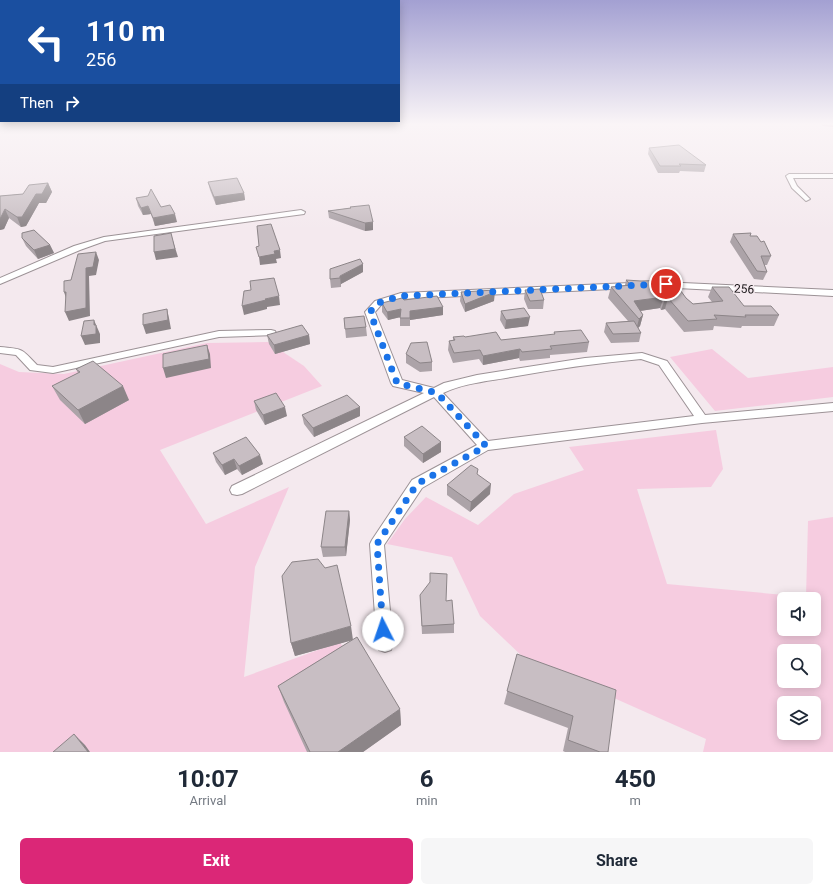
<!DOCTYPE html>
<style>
:root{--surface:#fff;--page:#f6f6f7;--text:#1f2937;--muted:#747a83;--accent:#db2777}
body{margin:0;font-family:Roboto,sans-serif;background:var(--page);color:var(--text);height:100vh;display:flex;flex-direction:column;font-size:15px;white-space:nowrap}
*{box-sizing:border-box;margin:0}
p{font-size:13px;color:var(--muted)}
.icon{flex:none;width:22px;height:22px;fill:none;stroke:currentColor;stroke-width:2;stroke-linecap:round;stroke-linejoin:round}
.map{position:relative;height:752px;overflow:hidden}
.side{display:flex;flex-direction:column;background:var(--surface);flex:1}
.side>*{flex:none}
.banner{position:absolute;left:0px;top:0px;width:400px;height:122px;box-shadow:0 2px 10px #0003;background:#1a4fa0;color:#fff;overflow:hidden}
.controls{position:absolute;left:777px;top:592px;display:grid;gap:8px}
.controls a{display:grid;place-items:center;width:44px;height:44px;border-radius:6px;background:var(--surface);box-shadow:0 2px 10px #0003;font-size:20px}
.pin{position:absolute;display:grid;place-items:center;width:34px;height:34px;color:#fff;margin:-17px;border:2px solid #fff;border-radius:50%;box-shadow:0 1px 4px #0007}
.me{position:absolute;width:44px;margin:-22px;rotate:356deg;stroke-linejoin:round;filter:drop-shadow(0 0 3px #0008)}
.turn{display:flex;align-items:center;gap:14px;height:84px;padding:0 20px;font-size:18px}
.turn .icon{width:52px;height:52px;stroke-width:2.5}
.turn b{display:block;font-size:28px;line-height:34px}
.then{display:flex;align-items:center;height:38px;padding:0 20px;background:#0003;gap:8px;font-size:15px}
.eta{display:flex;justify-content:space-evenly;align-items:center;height:68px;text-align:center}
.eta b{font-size:24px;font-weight:700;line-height:28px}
.action{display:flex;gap:8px;margin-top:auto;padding:8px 20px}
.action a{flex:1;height:46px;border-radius:6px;background:var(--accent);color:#fff;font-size:16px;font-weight:700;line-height:46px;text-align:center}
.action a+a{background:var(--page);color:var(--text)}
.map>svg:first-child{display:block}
.green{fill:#f6cce0;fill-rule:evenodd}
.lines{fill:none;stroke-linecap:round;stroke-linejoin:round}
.stream{stroke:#a16182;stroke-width:2}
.street-casing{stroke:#9c9296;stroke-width:2}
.street{fill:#fff;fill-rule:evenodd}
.wall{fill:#aca3a8}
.shaded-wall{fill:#8c8588}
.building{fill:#c8bec3;stroke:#8c8588}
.route{stroke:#1a73e8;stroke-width:7;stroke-dasharray:0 12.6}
.labels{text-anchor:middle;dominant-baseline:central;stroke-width:3;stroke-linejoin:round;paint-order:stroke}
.street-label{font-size:12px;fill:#171315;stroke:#f4e9ee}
</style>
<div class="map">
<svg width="833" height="752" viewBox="0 0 833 752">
<rect width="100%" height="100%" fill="#f4e9ee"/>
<!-- green -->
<path class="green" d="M268,342L304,366L322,386L160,450L206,524L289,487L255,567L244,677L340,642L381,715L339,752H0V364L19,372L64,374L207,343Z
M712,349L748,378L833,367V397L715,411L670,357Z
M716,430L723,469L711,487L637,489L667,584L806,597L808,521L833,517V752H703L706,739L524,658L480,616L452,557L387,544L405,519L426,497L478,525L514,494L584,470L569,447ZM784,599H814V629H784ZM784,651H814V681H784ZM784,703H814V733H784Z"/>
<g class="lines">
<!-- stream -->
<path class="stream" d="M823,125L833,126"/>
<defs>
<path id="street" d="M833,174V178H793L797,186L810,199L806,201L792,188L786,176L789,174Z
M301,210L305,212L304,214L105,241L80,250L0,284V278L74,246L104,237Z
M661,282L833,290V296L658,287L656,285Z
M630,283L633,284L635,286L633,288L402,299L381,305L375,312L402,380L434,388L444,383L477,375L585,358L642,353L667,361L705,415L833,403V411L702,423L488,450L422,488L384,545L393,644L391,650L385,652L379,650L377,644L370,544L372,540L412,480L477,445L434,397L242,494L237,495L232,494L230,490L232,486L424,393L393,386L391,383L365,312L375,301L401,293ZM641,359L659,365L694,416L488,441L443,393C464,383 489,381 511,377C555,369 597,363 641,359Z
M271,330L275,331L276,333L275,335L219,337L53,373L30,370L16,355L0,353V347C23,349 21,348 37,365L53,367L219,331Z"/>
</defs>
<!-- street casing -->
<use href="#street" class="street-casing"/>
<!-- street -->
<use href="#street" class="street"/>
</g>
<!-- wall -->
<path class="wall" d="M649,148L706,165L704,172L680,171L679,173H658L648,154Z
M208,182L244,193L245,200L216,205L210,190Z
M48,183L52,192L46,203H39L26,226L21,227L9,218L4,229L0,230V196L23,194Z
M136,198L161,207L177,222L155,226L151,214L143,215L138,206Z
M350,207L373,222V230L365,231L329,218L328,211L350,208Z
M733,234L750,236L771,256L767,265H764L767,272L763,280L754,279L730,242Z
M22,238L50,245L54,253L38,259L26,246Z
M363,272L341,284V287L331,288L330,279Z
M626,280L686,298L693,304L712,302L708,297L712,287L744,306L779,315L774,326H742L741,328L714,326L713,330L684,332L665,309L661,310L660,308L640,311L643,315L640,326L638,328L641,333L639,342L611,343L604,332L606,323L628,321L608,298L611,287L625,285Z
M525,290L544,300L543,309H528L524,299Z
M461,292L494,301L465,312L460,301Z
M404,300L443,307V315L410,320V326H400V317L388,320L382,312V303Z
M501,311L528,326L505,329L500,320Z
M344,318L366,327L367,336L346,338Z
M554,332L589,342L587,352L550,355V358L520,361L519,358L483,365L479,359L453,363L448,350L449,341L453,340V337L501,340L554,335Z
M267,335H309L310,344L275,354L269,344Z
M406,354L432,362V371L420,372L406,363Z
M76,369L129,400L85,424L60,400L52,386L78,373Z
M254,401L287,416L265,425L256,410Z
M360,407V416L314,437L304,424L302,415Z
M404,437L441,442V452L423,463L404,446Z
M213,453L263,464L242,475L237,469L225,475L216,462Z
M478,475L490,494L470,512L447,495V485Z
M349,511L350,520L346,556L323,557L321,547Z
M420,595L446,601L454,624V633L422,634Z
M352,640L295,656L291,643L353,640L400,709L401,725L363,752H307L284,702L278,686Z
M517,654L608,752H565L563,751L568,728L504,704Z"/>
<!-- shaded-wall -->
<path class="shaded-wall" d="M48,183L52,192L46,203H39L26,226L21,227L17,217L36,194Z
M244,193L245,200L216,205L214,197Z
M148,206L151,214L143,215L141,208Z
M5,209L9,218L4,229L0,230V219Z
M175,214L177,222L155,226L153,218Z
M373,222V230L365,231V223Z
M173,241L178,257L156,260L154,252Z
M50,245L54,253L38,259L34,250Z
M280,250L281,258L276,259L277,263L260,265L259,257L274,251Z
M96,252L99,260L96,275L89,276L90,316L69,321L65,312L86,268Z
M363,264V272L341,284V287L340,276Z
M64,292H66L67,301Z
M495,292L494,301L465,312V304Z
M279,296L280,305L267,307V309L244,315L242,306L265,299Z
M664,297L660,308L633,312L634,301Z
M668,298L665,309L661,310L665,299Z
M443,307V315L410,320V326V311Z
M167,309L169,318L171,329L146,334L143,325Z
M401,309V317L388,320L387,312Z
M643,315L640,326L636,330L639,319Z
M530,317L528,326L505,329L506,320Z
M94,320L100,334V343L85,345L81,336L94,325Z
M309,335L310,344L275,354L274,345Z
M207,345L210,354L211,368L166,378L163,368Z
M520,349L519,358L483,365V356Z
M123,386L129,400L85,424L78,410Z
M285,407L287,416L265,425L263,415Z
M360,407V416L314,437L313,428Z
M441,442V452L423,463V454Z
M260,455L263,464L242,475L239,466Z
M234,459L237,469L225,475L222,465Z
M491,484L490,494L470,512L471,502Z
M349,511L350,520L346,556L345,547Z
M351,626L353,640L295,656L291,643Z
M400,709L401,725L363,752H338Z
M74,734L85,745L90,752H88Z"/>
<!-- building -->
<path class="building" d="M679,145L706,165L679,164L681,166H660L649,148Z
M237,178L244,193L214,197L208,182Z
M48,183L42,194H36L22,217H17L5,209L0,219V196L23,194L29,185Z
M151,189L161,207L170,205L175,214L153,218L148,206L141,208L136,198L148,196Z
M369,205L373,222L365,223L328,211L351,208L350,207Z
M271,224L280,250L274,251L275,254L259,257L256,247L259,246L257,226Z
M34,230L50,245L34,250L22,238V233Z
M171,233L175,249L154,252V236Z
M751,233L750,236H757L761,242L764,241L771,256H761L767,272L757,271L733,234Z
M96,252L93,267L86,268V308L65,312L66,292H64V281L71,280L78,254Z
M360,259L363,264L340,276V278L330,279V269Z
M274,278L279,296L265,299L266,300L242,306L244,291L251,290L250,281Z
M626,280L641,281L673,280L686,298L693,304L723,301L712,287H729L744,306H771L779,315H745L746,317L714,315L717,319L688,321L668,298L665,299L664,297L634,301L643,315L639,319L611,287L631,285Z
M540,289L544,300L530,301L525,290Z
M495,290V292L465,304L461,292Z
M437,296L443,307L410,311V318H400L401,309L387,312L382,303L402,298L404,300Z
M524,308L530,317L506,320L501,311Z
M167,309L168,320L143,325V314Z
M364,316L366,327L345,329L344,318Z
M94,320V325H96V334L81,336L84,321Z
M634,321L641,333L613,334L606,323Z
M302,325L309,335L274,345L267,335Z
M581,330L589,342L550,346L552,349L522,352L520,349L483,356L480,350L454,353L449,341L455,340L453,337L464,336L465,337L496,332L501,340L555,334L554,332Z
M427,342L432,362L420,363L406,354L411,343Z
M207,345L209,359L163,368V354Z
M93,361L123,386L78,410L52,386L80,372L76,369Z
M276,393L285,407L263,415L254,401Z
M347,395L360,407L313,428L302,415Z
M422,426L441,442L423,454L404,437Z
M246,437L260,455L239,466L234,459L222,465L213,453Z
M471,465L478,469L477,474L491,484L471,502L447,485Z
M326,511H349L345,547H321Z
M318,559L325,568L337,565L351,626L291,643L282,576L292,562Z
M430,573L447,574L446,601L452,600L454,624L422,626L420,595L430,582Z
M357,637L400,709L338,752H310L278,686Z
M517,654L616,690L608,752H600L568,740L573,716L507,691Z
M74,734L88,752H53Z"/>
<!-- sky -->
<linearGradient id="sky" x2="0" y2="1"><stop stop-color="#a3a0d2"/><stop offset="0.54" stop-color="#faf5f7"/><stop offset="1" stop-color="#faf5f7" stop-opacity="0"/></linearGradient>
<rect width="833" height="230" fill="url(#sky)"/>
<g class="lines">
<!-- route -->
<path class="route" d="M383,630L377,544L417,484L486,446L437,393L397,383L370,312L378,303L401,296L666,284"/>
</g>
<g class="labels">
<!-- street labels -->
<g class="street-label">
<text transform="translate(744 289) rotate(3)">256</text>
</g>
</g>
</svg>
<div class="controls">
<a><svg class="icon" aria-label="sound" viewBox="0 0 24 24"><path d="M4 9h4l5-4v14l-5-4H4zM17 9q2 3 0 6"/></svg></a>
<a><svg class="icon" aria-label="search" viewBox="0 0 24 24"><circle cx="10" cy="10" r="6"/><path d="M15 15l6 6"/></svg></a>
<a><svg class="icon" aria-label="layers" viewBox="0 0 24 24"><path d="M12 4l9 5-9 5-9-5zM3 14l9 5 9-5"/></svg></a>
</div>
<div class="pin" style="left:666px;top:284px;background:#d93025"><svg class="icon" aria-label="arrive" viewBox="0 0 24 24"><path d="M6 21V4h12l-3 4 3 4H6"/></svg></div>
<svg class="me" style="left:383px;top:630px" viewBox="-20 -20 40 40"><circle r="19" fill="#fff"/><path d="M0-13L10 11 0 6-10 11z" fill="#1a73e8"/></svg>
<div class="banner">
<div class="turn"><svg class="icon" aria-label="left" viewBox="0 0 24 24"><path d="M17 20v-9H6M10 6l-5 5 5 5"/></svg><div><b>110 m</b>256</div></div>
<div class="then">Then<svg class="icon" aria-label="right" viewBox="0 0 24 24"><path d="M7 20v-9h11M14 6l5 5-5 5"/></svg></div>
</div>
</div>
<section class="side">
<div class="eta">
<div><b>10:07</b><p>Arrival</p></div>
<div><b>6</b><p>min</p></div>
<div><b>450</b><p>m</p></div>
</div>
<div class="action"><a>Exit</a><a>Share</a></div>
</section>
